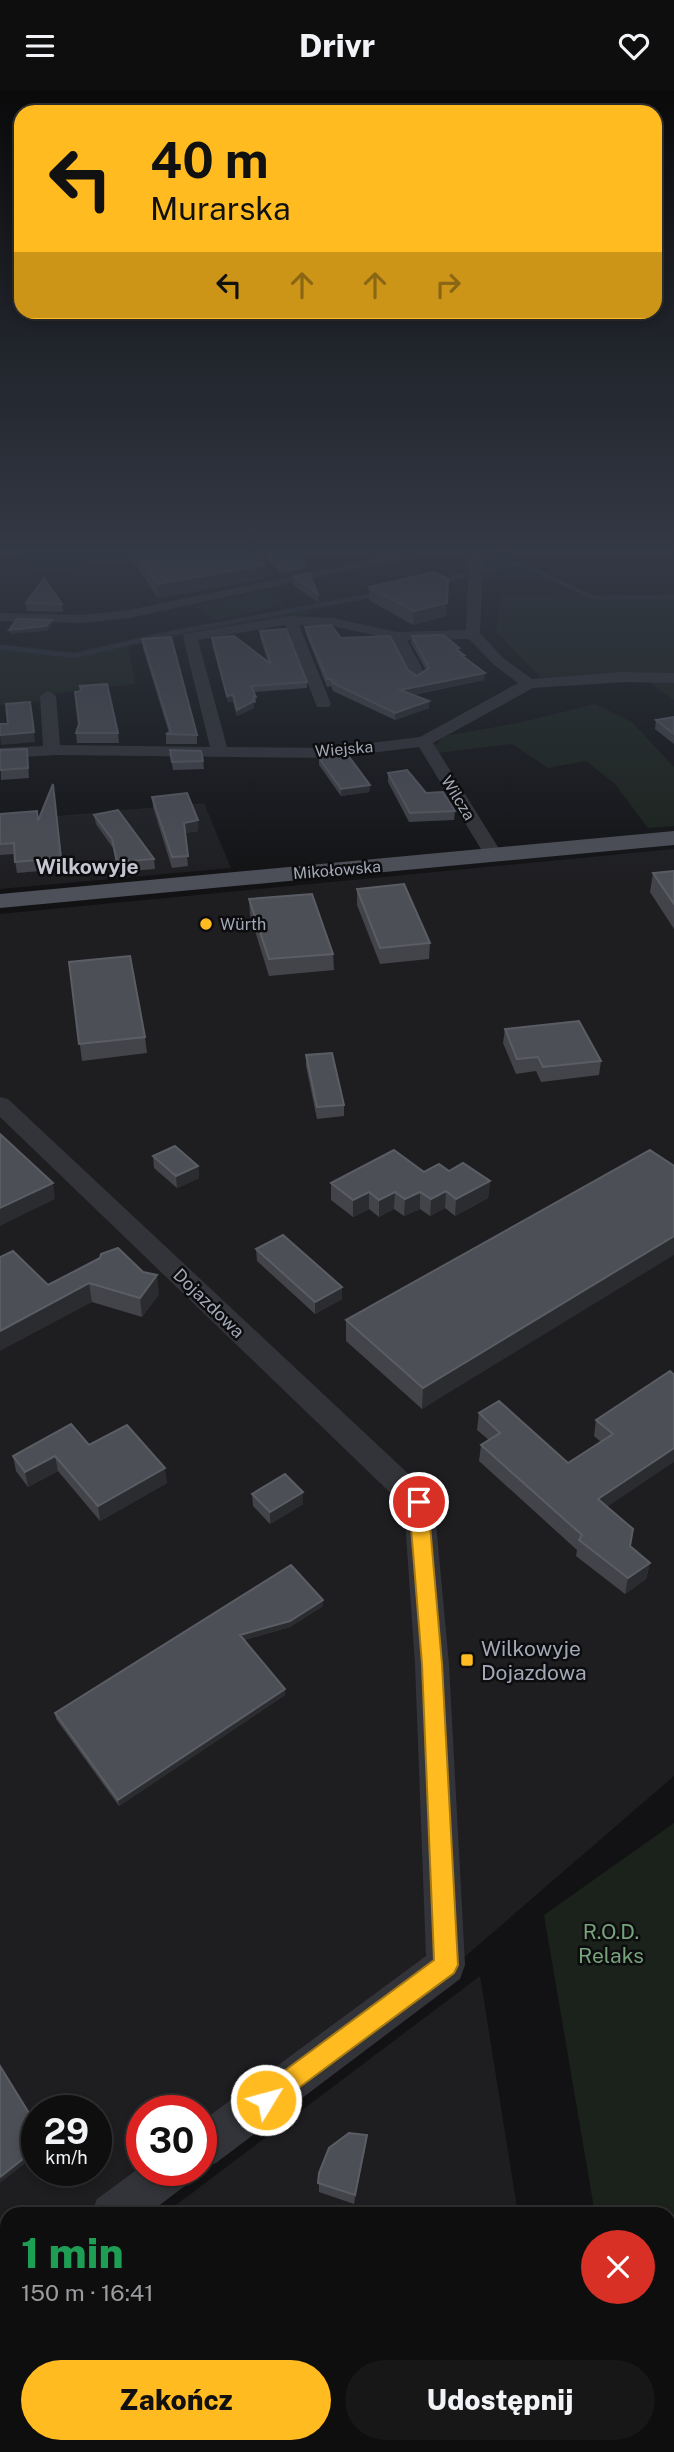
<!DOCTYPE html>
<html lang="pl">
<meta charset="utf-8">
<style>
:root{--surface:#0e0e0f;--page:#171718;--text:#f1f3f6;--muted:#9b9c9e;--line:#2e2e2f;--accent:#ffbb1f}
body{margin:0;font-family:"Public Sans",sans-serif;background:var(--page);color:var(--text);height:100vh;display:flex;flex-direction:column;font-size:26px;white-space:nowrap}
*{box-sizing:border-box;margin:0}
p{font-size:23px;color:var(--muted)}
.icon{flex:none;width:38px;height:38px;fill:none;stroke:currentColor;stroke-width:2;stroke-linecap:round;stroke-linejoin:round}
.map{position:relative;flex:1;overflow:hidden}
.details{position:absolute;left:0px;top:2116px;width:676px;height:247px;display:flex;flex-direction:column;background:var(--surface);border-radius:21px 21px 0 0;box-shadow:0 4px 10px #0003,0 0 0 2px var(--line)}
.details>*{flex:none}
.hud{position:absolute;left:14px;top:14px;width:648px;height:214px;border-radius:21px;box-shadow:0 4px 10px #0003,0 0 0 2px var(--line);background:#ffbb1f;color:#111;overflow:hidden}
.speed{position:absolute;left:21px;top:2004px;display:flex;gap:14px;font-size:35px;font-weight:700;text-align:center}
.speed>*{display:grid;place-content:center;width:91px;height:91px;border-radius:50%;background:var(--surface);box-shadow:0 4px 10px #0003,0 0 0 2px var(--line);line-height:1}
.speed small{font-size:18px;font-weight:400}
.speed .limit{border:10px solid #d22;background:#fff;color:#111}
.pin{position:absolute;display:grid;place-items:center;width:60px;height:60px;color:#fff;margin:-30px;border:4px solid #fff;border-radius:50%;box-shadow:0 2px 7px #0007}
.me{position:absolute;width:77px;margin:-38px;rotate:53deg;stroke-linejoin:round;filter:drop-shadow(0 0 5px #0008)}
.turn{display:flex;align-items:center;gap:24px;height:147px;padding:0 21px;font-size:32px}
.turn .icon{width:91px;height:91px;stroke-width:2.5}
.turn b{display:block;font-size:49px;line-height:60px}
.lanes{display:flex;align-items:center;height:66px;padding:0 21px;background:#0003;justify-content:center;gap:35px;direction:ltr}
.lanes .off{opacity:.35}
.round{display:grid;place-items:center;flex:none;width:74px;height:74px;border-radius:37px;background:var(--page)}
.overview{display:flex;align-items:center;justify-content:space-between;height:119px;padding:0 21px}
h1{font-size:42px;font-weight:800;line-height:52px;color:#1e9e55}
.button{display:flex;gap:14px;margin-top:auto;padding:14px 21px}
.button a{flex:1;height:80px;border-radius:42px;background:var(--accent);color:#111;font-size:28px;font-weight:800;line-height:80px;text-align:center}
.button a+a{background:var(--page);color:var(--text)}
header{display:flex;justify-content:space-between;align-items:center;height:91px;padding:0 21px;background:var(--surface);font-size:32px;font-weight:800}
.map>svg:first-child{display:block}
.built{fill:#1e1e21;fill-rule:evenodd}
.green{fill:#1a221b}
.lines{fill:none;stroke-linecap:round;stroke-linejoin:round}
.stream{stroke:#273039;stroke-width:4.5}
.minor{fill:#333439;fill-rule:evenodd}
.major{fill:#4e5059;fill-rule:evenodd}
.wall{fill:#43444a}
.shaded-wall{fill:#2b2c30}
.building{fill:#4d4f56;stroke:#5b5d65;stroke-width:2}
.route{fill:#ffbb1f;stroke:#a67a14;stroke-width:2}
.poi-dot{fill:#ffbb1f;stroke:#0d0d0f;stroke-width:2.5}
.labels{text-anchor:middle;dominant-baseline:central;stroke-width:5;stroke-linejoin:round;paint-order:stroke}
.far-street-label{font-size:16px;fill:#a2a8b6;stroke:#0d0d0f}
.far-poi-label{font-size:16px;fill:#a2a8b6;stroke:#0d0d0f;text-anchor:start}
.street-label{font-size:18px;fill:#a2a8b6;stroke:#0d0d0f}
.far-district-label{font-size:21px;font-weight:bold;fill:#c4c7d2;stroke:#0d0d0f}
.near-poi-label{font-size:21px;fill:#a2a8b6;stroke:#0d0d0f;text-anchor:start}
.near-park-label{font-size:21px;fill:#77a37b;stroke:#0d0d0f}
</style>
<header><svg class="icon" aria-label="menu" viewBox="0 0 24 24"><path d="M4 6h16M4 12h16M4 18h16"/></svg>Drivr<svg class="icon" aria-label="heart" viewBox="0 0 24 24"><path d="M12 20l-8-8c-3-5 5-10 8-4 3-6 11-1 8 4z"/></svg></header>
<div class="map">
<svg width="674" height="2361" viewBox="0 0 674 2361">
<rect width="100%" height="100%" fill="#121214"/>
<!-- built -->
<path class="built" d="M204,712L231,777L0,798V730Z
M674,758V1685L454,1875L201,2061V2020H142V2079L117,2123H7V2203L0,2208V823ZM37,2020H96V2079H37Z
M480,1885L518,2123H164Z
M7,2241V2356H554L555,2361H0V2247Z"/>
<!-- green -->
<path class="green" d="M24,465H128L131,470L33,482Z
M488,467H513L559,489L479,490L481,468Z
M266,500L286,514L216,529L196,515Z
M674,503V609L647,590L574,595L541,587L496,541L500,504Z
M308,515L313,523L128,555L135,593L42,604L43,610L0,614V553L75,561L165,540Z
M595,613L632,631L674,676V735L648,737L615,693L586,670L548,677L512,653L437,662L434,655L445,645L518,632Z
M674,1732V2361H635L634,2356H668V2123H595L544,1824Z"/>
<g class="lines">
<!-- stream -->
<path class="stream" d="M484,479L519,472L594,507L674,506
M442,490L465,484
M0,556L75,565L162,544L379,503"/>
<!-- minor -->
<path class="minor" d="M389,465H416L129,527L83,532L0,530V522L83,524L129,519Z
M469,465H483L480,542L503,567L532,588L621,581L674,582V592L621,591L533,597L433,652L503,764L501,768H487L419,656L330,667L58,664L0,667V657L43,655L40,605L48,600L56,605L60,654L210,656L183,546L185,543L290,525L333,527L397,541L466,539ZM285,534L317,616H329L331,613L299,534L333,535L391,548L410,585L418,590L426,585L407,549L469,548L493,573L518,592L420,646L330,657L227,656L198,549Z
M0,1006L8,1008L430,1403L434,1411L449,1573L465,1874L460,1888L216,2072L201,2078V2031L426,1865L415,1573L404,1415L0,1026Z
M142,2075V2079H192L186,2094L148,2123H91L97,2108Z
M7,2179V2225L0,2228V2182Z"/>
<!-- major -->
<path class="major" d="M674,740V754L0,817V803Z"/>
</g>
<!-- wall -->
<path class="wall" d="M129,465H255L264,474V488L158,507Z
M268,465H300L305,479L282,484L268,469Z
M293,485L318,503L319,512L293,494Z
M369,496L446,525L413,534L369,509Z
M26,512L62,513L63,521L27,520Z
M305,536L341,547L408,579L417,585L426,579L411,552L412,545L459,557V560L464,564V567L484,589L413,604L429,610V617L395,629L333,600L331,595L327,596L306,543Z
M260,540L307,591V597L254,601L256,606V612H254V617L237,625L233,611H228L212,553V547L268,571L260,546Z
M142,548L197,644V653H166V643L169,642L143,557Z
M674,626V653L655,638L656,629Z
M76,642H118L119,652H77Z
M27,658L29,687L1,689L0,659Z
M170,659L203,670L204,678L173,679Z
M319,667L370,694L369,701L341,705L319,674Z
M388,682L455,720L454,729L409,731L388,691Z
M53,693L63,778L17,782L14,763L0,764V723L38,729Z
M152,706L198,729V740L185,742L188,775L172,777L153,716Z
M94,724L154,768L155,778L118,781L113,757L96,733Z
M674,780V838L650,801L653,782Z
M357,798L430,852L429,868L380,873L357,814Z
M249,808L333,863L334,879L269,885L250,824Z
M69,871L145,946L147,962L82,970Z
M505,938L601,970L599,984L541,991L536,980L516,983L503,952Z
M306,964L344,1014V1025L317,1028L306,975Z
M153,1065L198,1075L199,1087L177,1097L154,1077Z
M449,1080L490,1090L488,1107L455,1125L445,1117L430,1125L420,1118L404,1125L394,1118L379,1126L369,1118L353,1126L331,1109V1092L424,1081Z
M256,1158L342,1208L315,1223L257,1170Z
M100,1167L159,1203L142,1226L92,1211L48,1194Z
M346,1229L458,1295L422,1318L346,1250Z
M670,1280L607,1416L630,1455L650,1472L646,1488L625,1503L576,1465L577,1459L479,1370L481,1354L489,1349L477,1339L479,1322L568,1372L601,1351L594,1345L596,1329Z
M89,1354L167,1392L100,1430L58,1380L28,1396L16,1380L13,1365Z
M303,1401V1413L270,1433L253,1415L252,1403Z
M323,1515L290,1536L244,1549L285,1604L119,1715L56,1628L55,1622Z
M367,2044L366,2053L354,2113L319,2101V2082Z"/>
<!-- shaded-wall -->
<path class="shaded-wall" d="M264,474V488L158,507L157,493Z
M305,475V479L282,484V480Z
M448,488L446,525L413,534L414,520Z
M52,529V534L47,540L10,543L9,539Z
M485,582L484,589L400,606V599Z
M233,604V611H228L227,605Z
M254,610V617L237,625V619Z
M429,610V617L395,629V622Z
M31,620L35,651L1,654L0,644Z
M370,694L369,701L341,705V698Z
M198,729V740L185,742L184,732Z
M198,1075L199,1087L177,1097L176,1085Z
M490,1090L488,1107L455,1125L456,1108Z
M53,1092L55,1108L0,1135V1117Z
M446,1100L445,1117L430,1125L431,1108Z
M369,1101V1118L353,1126V1109Z
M395,1101L394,1118L379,1126V1109Z
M420,1101V1118L404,1125L405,1108Z
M674,1145V1164L422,1318L423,1297Z
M157,1184L159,1203L142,1226L140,1207Z
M89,1192L92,1211L0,1260V1240Z
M342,1196V1208L315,1223V1211Z
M674,1357V1371L595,1424L598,1408Z
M55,1365L58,1380L28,1396L25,1381Z
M165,1377L167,1392L100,1430L98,1415Z
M303,1401V1413L270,1433V1421Z
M650,1472L646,1488L625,1503L628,1487Z
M323,1509V1515L290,1536L240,1550V1544Z
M285,1598V1604L119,1715L118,1709Z
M367,2044L366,2053L354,2113L355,2104Z
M37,2057V2063L0,2092V2086Z"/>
<!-- building -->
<path class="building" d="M137,465H255L264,474L157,493Z
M269,465H300L305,475L282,480Z
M434,481L448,488L447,512L414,520L369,496Z
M309,482L318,503L293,485Z
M44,487L62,513L26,512Z
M17,528L52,529L46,535L9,539Z
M331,534L341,547L390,545L408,579L417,585L429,577L412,545L443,544L459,557L456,558L464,564H461L485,582L400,599L429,610L395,622L333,592L331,588H327L305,536Z
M286,538L307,591L251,595L256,606H253L254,610L237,619L233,604L227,605L212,547L234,545L271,573L260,540Z
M171,546L197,644L166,643L171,641L142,548Z
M107,593L118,642H76L79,633L75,601L81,600L80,595Z
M30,611L34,641L0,644V633H8L6,613Z
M674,626V643L656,629Z
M27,658L28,677L0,679V659Z
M170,659L201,660L203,670L172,671Z
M347,663L370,694L341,698L319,667Z
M407,679L426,702L443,701L455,720L410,722L388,682Z
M53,693L61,767L15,771L14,752L0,753V723L37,720L38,730Z
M187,702L198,729L184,732L188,765L172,766L152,706Z
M118,719L154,768L117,771L112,748L94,724Z
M674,780V813L653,782Z
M404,793L430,852L380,857L357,798Z
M312,803L333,863L269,868L249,808Z
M130,865L145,946L79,953L69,871Z
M579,930L601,970L543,976L538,966L517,968L505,938Z
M332,962L344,1014L317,1016L306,964Z
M0,1043L53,1092L0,1117Z
M175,1055L198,1075L176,1085L153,1065Z
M394,1059L424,1081L439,1073L449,1080L463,1072L490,1090L456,1108L446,1100L431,1108L420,1101L405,1108L395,1101L379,1109L369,1101L353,1109L331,1092Z
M650,1059L674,1075V1145L423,1297L346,1229Z
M283,1144L342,1196L315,1211L256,1158Z
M118,1157L143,1181L157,1184L140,1207L89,1192L0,1240V1166L13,1160L48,1194L100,1167L101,1163Z
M670,1280L674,1284V1357L598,1408L633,1438L630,1455L650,1472L628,1487L579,1449L582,1444L481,1354L500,1342L479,1322L499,1310L568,1372L613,1343L596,1329Z
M71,1333L89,1354L127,1334L165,1377L98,1415L55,1365L25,1381L13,1365Z
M285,1383L303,1401L270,1421L252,1403Z
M291,1474L323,1509L290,1530L240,1544L285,1598L118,1709L55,1622Z
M0,1975L37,2035V2057L0,2086Z
M349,2042L367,2044L355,2104L318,2092L319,2082L329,2057Z
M80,2356H313L315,2359L326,2361H73Z"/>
<!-- sky -->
<linearGradient id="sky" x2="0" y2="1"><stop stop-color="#0a0a0b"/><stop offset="0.58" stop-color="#333945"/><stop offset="1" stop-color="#333945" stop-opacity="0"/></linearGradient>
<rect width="674" height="796" fill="url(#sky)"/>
<!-- route -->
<path class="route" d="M419,1404L428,1411L442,1573L458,1874L454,1882L266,2021L257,2018L254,2009L257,2000L434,1869L422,1573L409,1411Z"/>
<!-- markers -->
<g class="poi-dot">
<circle cx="206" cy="833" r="7"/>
<rect x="460" y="1562" width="14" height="14" rx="3.5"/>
</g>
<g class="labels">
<!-- far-street labels -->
<g class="far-street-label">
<text transform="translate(344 658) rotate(-5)">Wiejska</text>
<text transform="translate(458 707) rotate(58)">Wilcza</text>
<text transform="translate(337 779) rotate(-5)">Mikołowska</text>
</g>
<!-- far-poi labels -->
<g class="far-poi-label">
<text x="220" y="833">Würth</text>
</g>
<!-- street labels -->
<g class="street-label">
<text transform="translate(209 1212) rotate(44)">Dojazdowa</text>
</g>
<!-- far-district labels -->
<g class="far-district-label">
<text x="87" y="775">Wilkowyje</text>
</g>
<!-- near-poi labels -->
<g class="near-poi-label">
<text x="481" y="1557">Wilkowyje<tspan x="481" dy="24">Dojazdowa</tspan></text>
</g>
<!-- near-park labels -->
<g class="near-park-label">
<text x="611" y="1840">R.O.D.<tspan x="611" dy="24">Relaks</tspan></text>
</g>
</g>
</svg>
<div class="speed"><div>29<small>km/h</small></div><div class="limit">30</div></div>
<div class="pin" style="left:419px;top:1411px;background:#d93025"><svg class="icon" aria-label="arrive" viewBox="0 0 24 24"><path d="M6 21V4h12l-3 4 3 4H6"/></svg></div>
<svg class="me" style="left:266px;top:2009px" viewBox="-20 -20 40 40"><circle r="17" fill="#ffbb1f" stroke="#fff" stroke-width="3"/><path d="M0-11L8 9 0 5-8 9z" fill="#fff"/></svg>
<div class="hud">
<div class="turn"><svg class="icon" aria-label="left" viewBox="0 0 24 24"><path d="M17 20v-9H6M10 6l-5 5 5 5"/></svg><div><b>40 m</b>Murarska</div></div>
<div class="lanes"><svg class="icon" aria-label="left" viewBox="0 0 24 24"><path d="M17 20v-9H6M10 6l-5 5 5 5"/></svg><svg class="icon off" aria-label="ahead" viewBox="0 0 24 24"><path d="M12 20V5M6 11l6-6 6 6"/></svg><svg class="icon off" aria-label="ahead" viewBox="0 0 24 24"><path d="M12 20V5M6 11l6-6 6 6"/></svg><svg class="icon off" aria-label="right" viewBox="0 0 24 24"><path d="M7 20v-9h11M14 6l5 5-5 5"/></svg></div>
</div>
<section class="details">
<div class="overview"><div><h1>1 min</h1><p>150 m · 16:41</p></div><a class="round" style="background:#d93025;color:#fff"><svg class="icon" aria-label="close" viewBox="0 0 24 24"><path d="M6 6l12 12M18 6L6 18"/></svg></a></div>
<div class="button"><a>Zakończ</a><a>Udostępnij</a></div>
</section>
</div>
